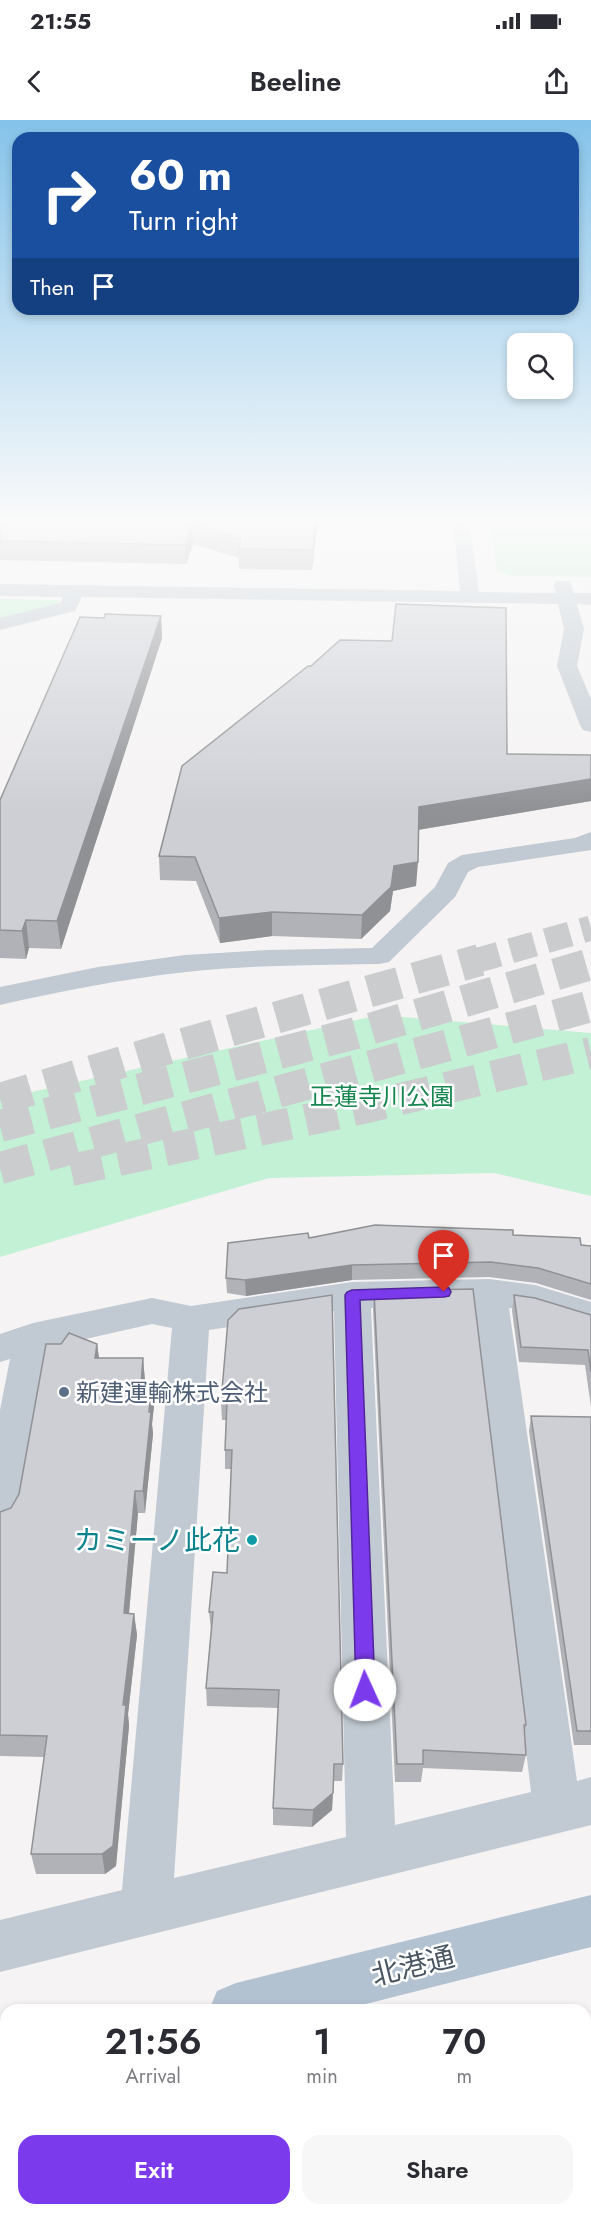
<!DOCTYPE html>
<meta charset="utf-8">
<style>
:root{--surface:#fff;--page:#f7f7f7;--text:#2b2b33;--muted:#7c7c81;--accent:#7c3aed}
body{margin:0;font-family:Jost,"Noto Sans JP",sans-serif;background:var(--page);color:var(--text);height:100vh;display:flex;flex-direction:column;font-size:22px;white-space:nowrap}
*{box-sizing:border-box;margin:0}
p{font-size:20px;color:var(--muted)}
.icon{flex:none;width:33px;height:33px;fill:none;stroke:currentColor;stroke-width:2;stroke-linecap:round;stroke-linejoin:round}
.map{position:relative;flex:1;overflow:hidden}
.drawer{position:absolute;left:0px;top:1884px;width:591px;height:212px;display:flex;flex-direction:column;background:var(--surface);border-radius:18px 18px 0 0;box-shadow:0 3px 9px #0003}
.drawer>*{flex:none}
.top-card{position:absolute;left:12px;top:12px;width:567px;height:183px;border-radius:18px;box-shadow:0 3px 9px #0003;background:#1a4fa0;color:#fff;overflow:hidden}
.controls{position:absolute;left:507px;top:213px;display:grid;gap:12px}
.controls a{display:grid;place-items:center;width:66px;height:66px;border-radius:12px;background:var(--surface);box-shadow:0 3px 9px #0003;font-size:30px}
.pin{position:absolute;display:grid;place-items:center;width:51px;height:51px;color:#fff;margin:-62px -26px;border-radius:50% 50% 50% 0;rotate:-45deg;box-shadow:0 0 6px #0007}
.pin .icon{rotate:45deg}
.me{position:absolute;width:66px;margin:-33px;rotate:358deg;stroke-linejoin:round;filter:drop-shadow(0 0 4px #0008)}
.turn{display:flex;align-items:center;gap:21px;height:126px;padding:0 18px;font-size:27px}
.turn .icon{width:78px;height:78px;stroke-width:2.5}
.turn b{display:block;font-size:42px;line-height:51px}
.then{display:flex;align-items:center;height:57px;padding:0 18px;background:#0003;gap:12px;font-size:22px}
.eta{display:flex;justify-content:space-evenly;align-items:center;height:102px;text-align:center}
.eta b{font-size:36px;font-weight:600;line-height:42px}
.cta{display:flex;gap:12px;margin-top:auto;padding:12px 18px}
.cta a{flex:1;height:69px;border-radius:18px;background:var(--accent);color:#fff;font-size:24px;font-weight:600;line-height:69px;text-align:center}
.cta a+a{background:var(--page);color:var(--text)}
.status{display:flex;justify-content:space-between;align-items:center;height:42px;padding:0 30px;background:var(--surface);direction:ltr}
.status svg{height:16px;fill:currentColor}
header{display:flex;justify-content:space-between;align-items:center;height:78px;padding:0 18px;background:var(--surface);font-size:27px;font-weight:600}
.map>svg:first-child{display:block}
.green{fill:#c3f1d5}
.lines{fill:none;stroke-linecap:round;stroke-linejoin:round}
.highway-tunnel-far1{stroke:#caccce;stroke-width:25;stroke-dasharray:25 12;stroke-linecap:butt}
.highway-tunnel{stroke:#caccce;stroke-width:32;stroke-dasharray:32 16;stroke-linecap:butt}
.minor{fill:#c1cad2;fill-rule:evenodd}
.major{fill:#b3c2d1;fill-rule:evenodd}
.wall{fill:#b0b2b7}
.shaded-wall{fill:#909195}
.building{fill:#cdcfd5;stroke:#909195;stroke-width:1.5}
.route{fill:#7c3aed;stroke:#51269a;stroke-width:1.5}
.service-dot{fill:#5c6f8a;stroke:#fff;stroke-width:2}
.culture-dot{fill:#0f9aa8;stroke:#fff;stroke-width:2}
.labels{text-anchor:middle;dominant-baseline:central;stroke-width:5;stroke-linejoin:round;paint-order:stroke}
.park-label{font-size:24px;fill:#17864f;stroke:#fff}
.service-label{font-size:24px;fill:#4e5e75;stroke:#fff;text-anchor:start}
.near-culture-label{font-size:28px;fill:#0d838f;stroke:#fff;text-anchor:end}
.near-street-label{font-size:28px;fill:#4a5661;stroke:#fff}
</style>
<div class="status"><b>21:55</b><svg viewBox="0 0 49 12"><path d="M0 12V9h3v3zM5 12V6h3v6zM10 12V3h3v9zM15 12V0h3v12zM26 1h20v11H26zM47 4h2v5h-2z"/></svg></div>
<header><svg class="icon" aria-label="back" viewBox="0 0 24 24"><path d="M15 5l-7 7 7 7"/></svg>Beeline<svg class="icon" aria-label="share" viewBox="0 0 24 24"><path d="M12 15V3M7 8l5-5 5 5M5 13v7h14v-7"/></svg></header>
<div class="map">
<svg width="591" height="2095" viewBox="0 0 591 2095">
<rect width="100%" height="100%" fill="#f5f3f3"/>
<!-- green -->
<path class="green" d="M489,398H591V457L512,456L497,451Z
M0,479L59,480L58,485L0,499Z
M379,895L591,913V1076L494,1053L269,1058L0,1137V979Z"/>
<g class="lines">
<!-- highway-tunnel-far1 -->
<path class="highway-tunnel-far1" d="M475,841L591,808"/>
<!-- highway-tunnel -->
<path class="highway-tunnel" d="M0,979L169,928L480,840
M0,1006L356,913L591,844
M0,1048L591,886
M71,1050L363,988L591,933"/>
<!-- minor -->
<path class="minor" d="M453,398H469L479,472L556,473L554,465L556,461H570L574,473H591V485L577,484L584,509L577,546L591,579V612L583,610L580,605L557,546L564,509L558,484L82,477L75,491L0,510V498L60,483L63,477L0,476V464L460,471Z
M591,712V730L478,747L468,752L455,777L389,842L379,844C315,845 250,845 186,852C123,859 61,871 0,885V867L98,847L185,835L268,830L372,828L435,767L448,743L462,735L575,718Z
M489,1159L535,1165L591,1182V1209L533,1191L509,1188L577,1661L591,1657V1705L0,1852V1800L122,1770L172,1208L152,1204L50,1227L21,1396L15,1408L0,1413V1290L10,1239L0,1242V1214L33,1203L152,1178L191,1186L352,1162ZM473,1185L531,1672L395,1705L371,1188ZM334,1191L346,1717L174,1758L209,1210Z
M591,2061V2095H543L545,2090H585V2062Z"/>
<!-- major -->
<path class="major" d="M591,1775V1827L342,1890H209L217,1871L236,1863Z
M591,1913V1969L585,1971V1915Z
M6,1919V1975L0,1977V1921Z
M6,2073V2090H73L71,2095H0V2082Z"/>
</g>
<!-- wall -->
<path class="wall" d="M0,398H318L312,450L239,449V438L193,424L186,444L0,440Z
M161,496L162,518L61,829L29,828L26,839L0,838V680L104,498Z
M507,634L591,635V681L418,710L416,766L393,771L390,791L361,819L272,816L220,823L196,761L160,760L159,736Z
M513,1115L591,1126V1180L536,1163L489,1157L352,1160L246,1176L227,1173L226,1158L309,1118Z
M374,1171L526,1605L524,1616L526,1635L522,1652L423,1648L421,1662H395L373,1190Z
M514,1175L591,1195V1287L585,1245L519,1242L512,1191Z
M228,1200L343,1644L342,1661H334L332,1690L312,1707L273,1705V1688L278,1588L207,1586L206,1568L211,1510L209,1492L227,1453L231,1349H225V1330L226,1300H222L221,1282Z
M97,1224L99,1238H143L145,1264L154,1286L152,1304L153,1314L145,1393H138L129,1493L134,1494L137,1515L128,1594L129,1606L116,1746L105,1754H36L31,1734L45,1637L0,1636V1392L11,1388Z
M531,1296L591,1297V1625H574L529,1311Z"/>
<!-- shaded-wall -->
<path class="shaded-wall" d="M316,398H318L312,450L313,430Z
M192,405L193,424L186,444L185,425Z
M161,496L162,518L61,829L57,801Z
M591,659V681L417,710L419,687Z
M418,742L416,766L393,771L390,791L361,819L362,795L394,746Z
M272,792V816L220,823L219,798Z
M26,800L29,828L26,839L22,811Z
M352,1145V1160L246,1176L245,1160Z
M97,1224L100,1246L95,1238Z
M143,1238L145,1260L143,1286L141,1264Z
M152,1264L154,1286L152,1304L153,1314L145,1393L143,1371Z
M135,1371L138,1393L127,1515L124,1493Z
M134,1494L137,1515L128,1594L129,1606L116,1746L105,1754L102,1734L123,1585Z
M334,1644L332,1690L312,1707L313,1690Z"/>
<!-- building -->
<path class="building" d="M0,398H316L313,430L239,429L241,419L192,405L185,425L0,421Z
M396,484L506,488L507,634L591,635V659L419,687L418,742L394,746L391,767L362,795L272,792L219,798L195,737L159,736L182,646L308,546H311L340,520L392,521Z
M105,494L161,496L57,801L26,800L22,811L0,810V680L80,497L104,498Z
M375,1105L513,1110V1115L580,1118L581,1125L591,1126V1164L538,1148L491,1142L352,1145L245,1160L226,1158L228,1123L308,1113L309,1118Z
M473,1169L526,1605H524L526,1635L423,1630V1644H397L374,1171Z
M332,1175L343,1644H334L333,1673L313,1690L273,1688L279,1570L206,1568L213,1492H209L213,1452L227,1453L232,1330H225L227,1282H221L228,1200L239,1189Z
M514,1175L535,1178L591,1195V1252L588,1230L521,1227Z
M69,1213L97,1224L95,1238H143L141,1264H152L149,1292H151L143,1371H135L124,1493L134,1494L123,1585H126L113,1726L102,1734H31L47,1616L0,1615V1392L11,1388L19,1374L46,1224H61Z
M531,1296L591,1297V1611H577Z"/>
<!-- sky -->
<linearGradient id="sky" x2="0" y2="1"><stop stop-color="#85c3ea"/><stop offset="0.58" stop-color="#fafafa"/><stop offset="1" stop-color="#fafafa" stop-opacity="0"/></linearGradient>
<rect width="591" height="691" fill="url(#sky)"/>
<!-- route -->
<path class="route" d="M444,1167L449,1168L451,1172L449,1176L444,1177L360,1180L375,1570L372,1577L365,1579L359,1577L356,1570L345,1175L347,1172L352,1170Z"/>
<!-- markers -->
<circle class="service-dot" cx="64" cy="1272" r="6"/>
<circle class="culture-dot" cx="252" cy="1420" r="6"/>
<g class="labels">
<!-- park labels -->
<g class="park-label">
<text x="382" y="976">正蓮寺川公園</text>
</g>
<!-- service labels -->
<g class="service-label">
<text x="76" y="1272">新建運輸株式会社</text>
</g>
<!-- near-culture labels -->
<g class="near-culture-label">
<text x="240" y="1420">カミーノ此花</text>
</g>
<!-- near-street labels -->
<g class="near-street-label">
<text transform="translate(413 1846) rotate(-14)">北港通</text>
</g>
</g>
</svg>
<div class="controls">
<a><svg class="icon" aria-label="search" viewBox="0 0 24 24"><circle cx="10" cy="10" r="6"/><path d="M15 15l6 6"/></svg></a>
</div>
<div class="pin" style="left:444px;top:1172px;background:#d93025"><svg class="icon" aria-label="arrive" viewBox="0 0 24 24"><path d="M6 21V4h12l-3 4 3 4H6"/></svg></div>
<svg class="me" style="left:365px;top:1570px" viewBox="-20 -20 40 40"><circle r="19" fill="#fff"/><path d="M0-13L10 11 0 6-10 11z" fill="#7c3aed"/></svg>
<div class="top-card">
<div class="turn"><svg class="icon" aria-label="right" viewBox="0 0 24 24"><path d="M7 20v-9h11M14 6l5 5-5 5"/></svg><div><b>60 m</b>Turn right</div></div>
<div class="then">Then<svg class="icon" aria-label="arrive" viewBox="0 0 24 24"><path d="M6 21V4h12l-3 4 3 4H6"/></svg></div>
</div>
<section class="drawer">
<div class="eta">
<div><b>21:56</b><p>Arrival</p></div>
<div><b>1</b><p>min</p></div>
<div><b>70</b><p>m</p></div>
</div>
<div class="cta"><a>Exit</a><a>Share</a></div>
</section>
</div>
